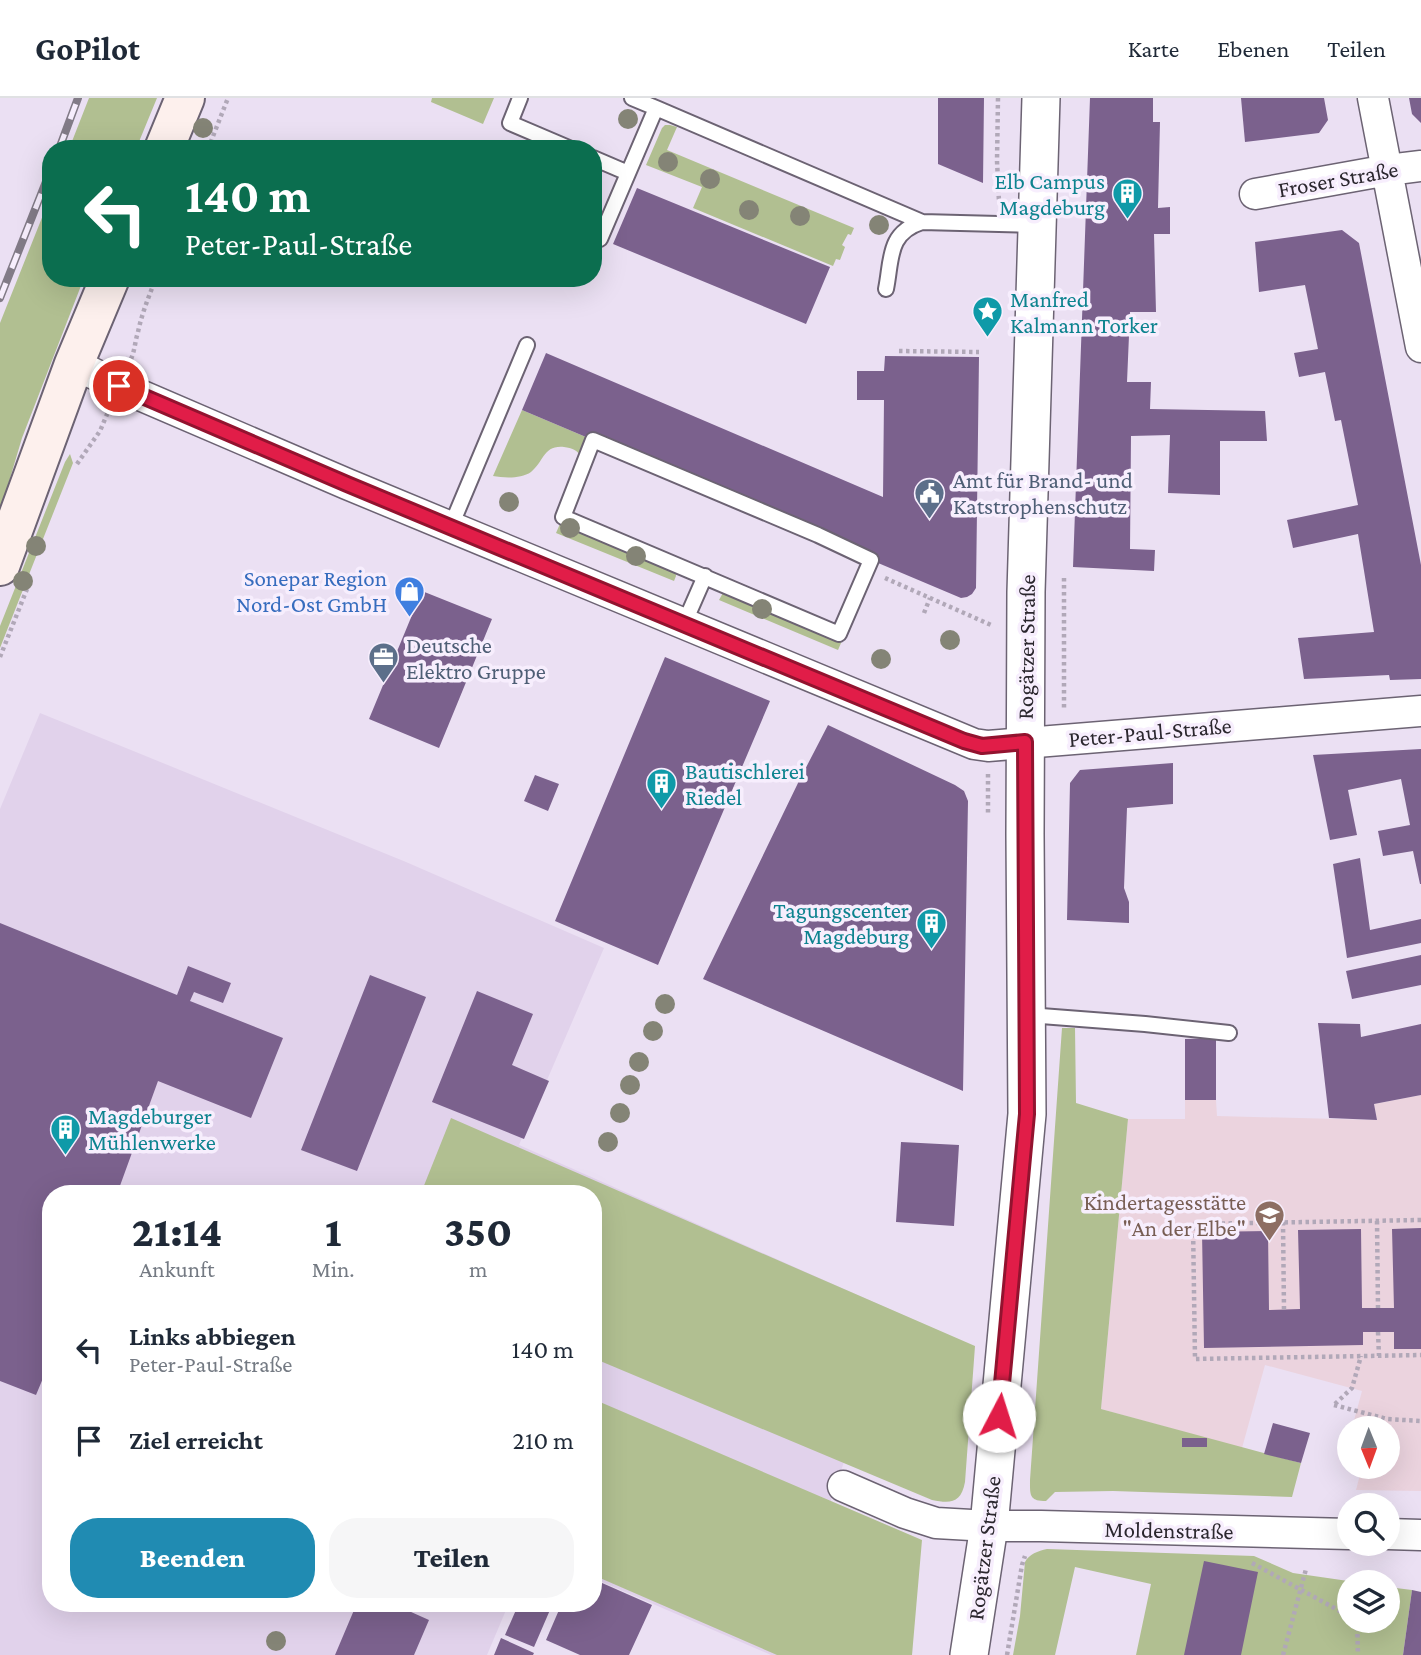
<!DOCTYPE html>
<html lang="de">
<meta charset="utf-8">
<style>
:root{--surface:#fff;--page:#f6f6f7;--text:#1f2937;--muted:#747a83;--line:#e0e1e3;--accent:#208bb2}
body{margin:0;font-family:"Crimson Pro",serif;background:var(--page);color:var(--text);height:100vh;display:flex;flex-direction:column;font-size:26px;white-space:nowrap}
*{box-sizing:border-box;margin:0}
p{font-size:23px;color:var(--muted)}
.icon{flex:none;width:38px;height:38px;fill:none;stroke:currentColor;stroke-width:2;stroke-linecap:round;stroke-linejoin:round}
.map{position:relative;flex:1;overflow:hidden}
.details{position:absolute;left:42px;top:1087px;width:560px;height:427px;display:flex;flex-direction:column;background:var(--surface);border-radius:28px;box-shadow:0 7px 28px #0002}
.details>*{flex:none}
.banner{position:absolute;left:42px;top:42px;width:560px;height:147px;border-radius:28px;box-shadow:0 7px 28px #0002;background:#0b6e4f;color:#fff;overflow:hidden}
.needle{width:46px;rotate:179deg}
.controls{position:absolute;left:1337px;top:1318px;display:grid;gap:14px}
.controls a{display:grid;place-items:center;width:63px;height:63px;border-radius:50%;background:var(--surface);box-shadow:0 7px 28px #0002;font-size:35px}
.pin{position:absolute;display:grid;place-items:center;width:60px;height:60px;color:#fff;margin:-30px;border:4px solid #fff;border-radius:50%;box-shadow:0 2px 7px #0007}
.me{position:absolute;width:77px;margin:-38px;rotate:5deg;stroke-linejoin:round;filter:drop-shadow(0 0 5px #0008)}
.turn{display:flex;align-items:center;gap:24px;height:147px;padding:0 28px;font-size:32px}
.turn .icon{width:91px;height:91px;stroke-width:2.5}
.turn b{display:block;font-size:49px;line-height:60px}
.eta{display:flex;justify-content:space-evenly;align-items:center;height:119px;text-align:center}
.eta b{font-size:42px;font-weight:800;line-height:49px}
.button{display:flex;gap:14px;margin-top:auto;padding:14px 28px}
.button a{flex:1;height:80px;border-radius:28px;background:var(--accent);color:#fff;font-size:28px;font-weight:800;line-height:80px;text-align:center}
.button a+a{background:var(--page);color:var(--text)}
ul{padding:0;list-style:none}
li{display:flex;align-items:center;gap:21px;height:91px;padding:0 28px}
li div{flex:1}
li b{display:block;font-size:26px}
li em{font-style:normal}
header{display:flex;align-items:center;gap:42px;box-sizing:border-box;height:98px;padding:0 35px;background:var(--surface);border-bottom:2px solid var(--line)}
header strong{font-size:33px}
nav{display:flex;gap:38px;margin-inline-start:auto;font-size:24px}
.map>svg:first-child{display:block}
.built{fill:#e1d2eb}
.education{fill:#ebd3de}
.green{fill:#b1bf91}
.building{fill:#7b618d}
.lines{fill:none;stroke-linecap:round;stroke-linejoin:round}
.service-casing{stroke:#6c6373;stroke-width:18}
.minor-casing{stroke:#6c6373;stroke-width:33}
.tertiary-casing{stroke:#6c6373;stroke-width:40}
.secondary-casing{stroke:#6c6373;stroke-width:42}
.path{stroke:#b1a8b8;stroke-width:4.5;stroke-dasharray:3.5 3.5;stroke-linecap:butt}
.service{stroke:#fff;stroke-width:14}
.minor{stroke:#fff;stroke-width:30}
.tertiary{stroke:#fff;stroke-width:37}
.secondary{stroke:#fdf0ed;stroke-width:38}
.rail-casing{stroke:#827b87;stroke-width:8}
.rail{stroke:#f7eefd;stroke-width:5;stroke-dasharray:16;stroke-linecap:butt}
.tree{fill:#848476}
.route-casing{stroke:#92132f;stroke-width:18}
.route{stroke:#e11d48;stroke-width:12}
.labels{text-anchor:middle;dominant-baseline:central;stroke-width:7;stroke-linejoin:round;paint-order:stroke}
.street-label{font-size:23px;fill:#2b272e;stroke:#f7eefd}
.culture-label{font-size:23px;fill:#0d838f;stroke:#f7eefd;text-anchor:start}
.service-label{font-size:23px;fill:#4e5e75;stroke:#f7eefd;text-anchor:start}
.shop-label{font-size:23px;fill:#366cbe;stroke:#f7eefd;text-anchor:end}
.education-label{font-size:23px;fill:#785e54;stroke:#f7eefd;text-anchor:end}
</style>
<header>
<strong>GoPilot</strong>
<nav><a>Karte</a><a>Ebenen</a><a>Teilen</a></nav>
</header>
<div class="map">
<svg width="1421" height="1557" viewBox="0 0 1421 1557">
<rect width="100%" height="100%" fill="#ebe0f3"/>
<!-- built -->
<path class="built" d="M40,615L406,764L604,850L519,1047L939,1233L845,1361L830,1405L918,1443L912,1557H771L593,1480V1096H51V1505H509L487,1557H0V711Z"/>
<!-- education -->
<path class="education" d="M1421,997V1393L1356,1392L1362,1369L1388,1368V1330H1352L1362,1293L1265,1267L1242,1350L1101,1311L1128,1021H1185V1002H1216L1217,1018L1377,1022L1374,1006Z"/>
<!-- green -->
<path class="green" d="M89,0H157L136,51H69Z
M432,0H494L483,26L431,4Z
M665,27H670L677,29L667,52L854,130L851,137L848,136L842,147L845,149L840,162L836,161L833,168L693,110L702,89L646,67L662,30Z
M51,97V180H84L22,340L0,414V225Z
M522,312L593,342L582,359C577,352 572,350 564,349C543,347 544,364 531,374C521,381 504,380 493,378Z
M70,356L73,365L0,550V528L65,364Z
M563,419L675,471L676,478L674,483L556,435Z
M876,464L838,552L719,502L724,493L839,536Z
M1062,930H1075L1076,1005L1128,1021L1101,1311L1301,1365L1292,1399L1113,1393L1055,1394L1046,1403C1029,1403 1030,1397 1030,1382Z
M451,1020L975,1248L965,1384C961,1405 951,1406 932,1402L593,1260V1096L421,1095Z
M593,1301L922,1442L912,1557H777L593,1477Z
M1047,1451L1254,1458L1293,1475L1355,1484H1349V1522H1388V1489L1412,1492L1403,1557H1136L1151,1486L1075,1469L1055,1557H1013L1020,1518L1025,1464C1029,1456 1038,1453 1047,1451Z"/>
<!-- building -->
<path class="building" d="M938,0H984L983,85L938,66Z
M1090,0H1153V24H1160L1158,110L1170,109V136H1154L1156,214H1130L1127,284H1151L1150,311L1265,313L1267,343H1220V397L1168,395L1170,337L1131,338L1130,451L1155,452L1154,473L1073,469Z
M1241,0H1324L1328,22L1319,35L1245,44Z
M1409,0H1421V25L1412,16Z
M637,90L830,169L806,226L613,146Z
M1342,132L1359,145L1421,467V581L1390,582L1389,577L1304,581L1298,540L1374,534L1358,436L1293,450L1287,422L1358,407L1341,322L1335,323L1325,274L1299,279L1294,255L1318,251L1305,187L1259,194L1255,144Z
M546,255L883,399L884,302H857V273H884L885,258L979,259L976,490L972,496L967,499L961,500L871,462L818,437L522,312Z
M422,493L492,521L439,650L369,621Z
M665,559L770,603L658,867L555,823Z
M828,627L955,687L964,693L968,703L963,993L703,881L798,685Z
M1421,651V786H1420L1413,753L1383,758L1378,733L1410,727L1401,681L1348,692L1357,737L1330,742L1313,657Z
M1173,665V706L1127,710L1124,790L1129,804V825L1067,822L1070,685L1080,672Z
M535,677L559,686L548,713L524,703Z
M1360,760L1370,832L1421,821V845L1347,860L1333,766Z
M0,825L177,897L188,868L231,885L223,905L194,894L190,903L283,940L251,1020L158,983L117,1096H51V1261L36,1297L0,1283Z
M1421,857V887L1352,901L1346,873Z
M370,877L426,899L357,1073L301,1052Z
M477,893L533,916L512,967L549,983L524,1041L432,1004Z
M1318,925L1360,926L1361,939L1421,926V997L1374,1006L1377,1022L1329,1020Z
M1216,940V1002H1185V941Z
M901,1044L959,1047L954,1128L896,1124Z
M1421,1130V1251H1394V1234H1363V1247L1204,1250L1202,1134L1268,1133L1269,1212L1300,1211L1298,1132L1361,1131L1362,1210H1394L1392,1131Z
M1273,1325L1310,1335L1301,1365L1264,1356Z
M1182,1340H1207V1349H1182Z
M1204,1463L1258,1474L1241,1557H1184Z
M593,1481L652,1507L629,1557H580L546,1542L562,1505H593Z
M1412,1492L1421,1494V1557H1403Z
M357,1505H391L429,1522L414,1557H335Z
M519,1505H553L534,1549L505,1537Z
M501,1540L534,1555L533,1557H494Z"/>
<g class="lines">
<defs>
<path id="service" d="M520,0L510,25L571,51
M632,0L656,10
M593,60L628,75
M600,141L656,10L922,124
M886,191C892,162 887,135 922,124L1036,127
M593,342L818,437L871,462L839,536L563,419Z
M451,428L527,247
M684,526L705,478
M1028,917L1145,926L1229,935"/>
<path id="minor" d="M1373,0L1421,249
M1255,96L1388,72L1421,68
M74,266L119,288L347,386L974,646L988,648L1421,613
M843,1388L905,1415L936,1425L989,1428H1041L1349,1436
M1388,1436L1421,1437"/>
<path id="tertiary" d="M969,1557L989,1428L1027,1016L1025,736L1026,494L1041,0"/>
<path id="secondary" d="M164,51L185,0
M0,468L74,266L110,180"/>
</defs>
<!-- service casing -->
<use href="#service" class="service-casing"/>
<!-- minor casing -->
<use href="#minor" class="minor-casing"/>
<!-- tertiary casing -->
<use href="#tertiary" class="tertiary-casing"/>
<!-- secondary casing -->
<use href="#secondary" class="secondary-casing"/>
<!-- path -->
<path class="path" d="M998,0L997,63L999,104
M208,51L228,0
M899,253L979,254
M131,261C135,252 135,243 138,234C142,215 149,198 156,180
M77,366L100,333L108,314
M885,480L991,527
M1064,480V612
M924,515L930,500
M0,559L27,491
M988,676V716
M1421,1122L1193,1126L1195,1261L1421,1257
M1377,1123L1378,1210
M1283,1124L1284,1212
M1378,1234L1379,1258
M1335,1306L1352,1290L1361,1258
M1334,1307L1387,1321L1421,1323
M1252,1465L1349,1518
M1357,1522L1358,1557
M1007,1557L1022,1467L1025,1458
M1283,1557L1306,1471"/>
<!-- service -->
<use href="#service" class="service"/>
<!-- minor -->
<use href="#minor" class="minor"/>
<!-- tertiary -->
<use href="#tertiary" class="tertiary"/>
<!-- secondary -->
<use href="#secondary" class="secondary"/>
<defs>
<path id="rail" d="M59,51L78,0
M0,200L51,71"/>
</defs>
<!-- rail casing -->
<use href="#rail" class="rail-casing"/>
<!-- rail -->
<use href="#rail" class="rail"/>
</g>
<!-- trees -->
<g class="tree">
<circle cx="628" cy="21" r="10"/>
<circle cx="203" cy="30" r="10"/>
<circle cx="668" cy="64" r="10"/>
<circle cx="710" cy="81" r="10"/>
<circle cx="749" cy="112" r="10"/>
<circle cx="800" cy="118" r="10"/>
<circle cx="879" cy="127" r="10"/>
<circle cx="509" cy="404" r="10"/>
<circle cx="570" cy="430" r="10"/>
<circle cx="36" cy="448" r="10"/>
<circle cx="636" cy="458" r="10"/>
<circle cx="23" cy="483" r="10"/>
<circle cx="762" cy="511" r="10"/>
<circle cx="950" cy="542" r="10"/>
<circle cx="881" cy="561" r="10"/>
<circle cx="665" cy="906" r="10"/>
<circle cx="653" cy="933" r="10"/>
<circle cx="639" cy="964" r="10"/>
<circle cx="630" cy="987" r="10"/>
<circle cx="620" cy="1015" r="10"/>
<circle cx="608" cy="1044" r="10"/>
<circle cx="276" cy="1543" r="10"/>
</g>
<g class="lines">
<defs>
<path id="route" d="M119,288L347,386L964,643L982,648L1025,644L1027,1016L999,1318"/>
</defs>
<!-- route casing -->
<use href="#route" class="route-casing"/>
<!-- route -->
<use href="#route" class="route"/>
</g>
<!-- icons -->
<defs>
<symbol id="building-pin" viewBox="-11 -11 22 30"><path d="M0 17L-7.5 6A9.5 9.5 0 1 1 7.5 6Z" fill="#0f9aa8" stroke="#f7eefd"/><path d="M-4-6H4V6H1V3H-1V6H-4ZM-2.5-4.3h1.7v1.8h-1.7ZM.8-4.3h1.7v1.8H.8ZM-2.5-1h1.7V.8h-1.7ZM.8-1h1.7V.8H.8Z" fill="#fff"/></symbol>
<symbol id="sight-pin" viewBox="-11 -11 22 30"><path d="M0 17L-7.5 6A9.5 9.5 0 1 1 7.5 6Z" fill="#0f9aa8" stroke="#f7eefd"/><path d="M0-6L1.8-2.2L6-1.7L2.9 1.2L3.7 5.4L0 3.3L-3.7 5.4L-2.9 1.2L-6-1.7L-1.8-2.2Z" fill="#fff"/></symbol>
<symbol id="civic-pin" viewBox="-11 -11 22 30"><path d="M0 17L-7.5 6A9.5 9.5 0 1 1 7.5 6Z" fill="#5c6f8a" stroke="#f7eefd"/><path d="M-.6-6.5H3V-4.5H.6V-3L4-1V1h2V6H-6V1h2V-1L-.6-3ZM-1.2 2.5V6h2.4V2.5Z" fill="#fff"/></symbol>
<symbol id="shop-pin" viewBox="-11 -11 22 30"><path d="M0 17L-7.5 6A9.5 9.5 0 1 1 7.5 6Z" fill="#3f7fe0" stroke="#f7eefd"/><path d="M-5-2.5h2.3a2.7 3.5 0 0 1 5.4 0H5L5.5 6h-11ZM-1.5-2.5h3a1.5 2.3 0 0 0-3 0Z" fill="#fff"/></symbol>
<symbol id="office-pin" viewBox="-11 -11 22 30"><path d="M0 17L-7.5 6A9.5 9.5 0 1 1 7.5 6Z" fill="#5c6f8a" stroke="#f7eefd"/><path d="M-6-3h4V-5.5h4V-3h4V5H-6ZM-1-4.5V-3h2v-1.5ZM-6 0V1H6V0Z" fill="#fff"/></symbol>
<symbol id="school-pin" viewBox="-11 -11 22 30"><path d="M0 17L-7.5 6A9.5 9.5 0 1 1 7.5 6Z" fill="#8d6e63" stroke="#f7eefd"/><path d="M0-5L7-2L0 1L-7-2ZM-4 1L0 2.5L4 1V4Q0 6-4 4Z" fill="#fff"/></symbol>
</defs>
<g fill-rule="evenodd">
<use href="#building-pin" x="1110" y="78" width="35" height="47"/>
<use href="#sight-pin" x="970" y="196" width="35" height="47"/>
<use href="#civic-pin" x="912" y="378" width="35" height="47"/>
<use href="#shop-pin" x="392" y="476" width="35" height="47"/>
<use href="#office-pin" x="366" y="542" width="35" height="47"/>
<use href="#building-pin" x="644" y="668" width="35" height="47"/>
<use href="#building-pin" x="914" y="808" width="35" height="47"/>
<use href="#building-pin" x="48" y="1014" width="35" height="47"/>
<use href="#school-pin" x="1252" y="1100" width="35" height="47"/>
</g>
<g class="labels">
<!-- street labels -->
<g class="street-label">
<text transform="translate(1338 81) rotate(-10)">Froser Straße</text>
<text transform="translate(1026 549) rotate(-89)">Rogätzer Straße</text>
<text transform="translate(1150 634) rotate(-5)">Peter-Paul-Straße</text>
<text transform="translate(1169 1432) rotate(1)">Moldenstraße</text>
<text transform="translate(984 1450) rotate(-83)">Rogätzer Straße</text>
</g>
<!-- culture labels -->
<g class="culture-label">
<text x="1105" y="83" text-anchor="end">Elb Campus<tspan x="1105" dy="26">Magdeburg</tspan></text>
<text x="1010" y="201">Manfred<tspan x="1010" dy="26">Kalmann Torker</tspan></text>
<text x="685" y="673">Bautischlerei<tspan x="685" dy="26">Riedel</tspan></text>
<text x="909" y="812" text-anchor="end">Tagungscenter<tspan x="909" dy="26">Magdeburg</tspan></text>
<text x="88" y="1018">Magdeburger<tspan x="88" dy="26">Mühlenwerke</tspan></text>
</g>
<!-- service labels -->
<g class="service-label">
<text x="953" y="382">Amt für Brand- und<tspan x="953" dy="26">Katstrophenschutz</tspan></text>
<text x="406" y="547">Deutsche<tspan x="406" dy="26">Elektro Gruppe</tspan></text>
</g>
<!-- shop labels -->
<g class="shop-label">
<text x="387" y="480">Sonepar Region<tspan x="387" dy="26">Nord-Ost GmbH</tspan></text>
</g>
<!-- education labels -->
<g class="education-label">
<text x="1246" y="1104">Kindertagesstätte<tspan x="1246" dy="26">"An der Elbe"</tspan></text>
</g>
</g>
</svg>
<div class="controls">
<a><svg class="needle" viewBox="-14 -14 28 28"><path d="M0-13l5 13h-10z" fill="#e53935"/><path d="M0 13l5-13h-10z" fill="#747a83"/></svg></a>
<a><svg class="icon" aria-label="search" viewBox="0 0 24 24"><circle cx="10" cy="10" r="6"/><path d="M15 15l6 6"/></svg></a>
<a><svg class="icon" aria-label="layers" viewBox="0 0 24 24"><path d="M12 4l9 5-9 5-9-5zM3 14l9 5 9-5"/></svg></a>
</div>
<div class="pin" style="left:119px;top:288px;background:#d93025"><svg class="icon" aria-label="arrive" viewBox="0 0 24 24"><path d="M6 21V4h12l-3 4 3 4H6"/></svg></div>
<svg class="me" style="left:999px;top:1318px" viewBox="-20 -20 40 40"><circle r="19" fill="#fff"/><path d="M0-13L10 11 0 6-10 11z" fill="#e11d48"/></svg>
<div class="banner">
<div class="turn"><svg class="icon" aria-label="left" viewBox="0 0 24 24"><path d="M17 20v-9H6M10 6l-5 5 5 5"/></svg><div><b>140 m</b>Peter-Paul-Straße</div></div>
</div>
<section class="details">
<div class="eta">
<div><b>21:14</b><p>Ankunft</p></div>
<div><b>1</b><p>Min.</p></div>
<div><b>350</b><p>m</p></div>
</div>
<ul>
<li><svg class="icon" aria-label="left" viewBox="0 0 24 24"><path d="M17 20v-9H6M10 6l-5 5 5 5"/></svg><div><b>Links abbiegen</b><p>Peter-Paul-Straße</p></div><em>140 m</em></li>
<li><svg class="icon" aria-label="arrive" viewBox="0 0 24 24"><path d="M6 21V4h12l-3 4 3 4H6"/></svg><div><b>Ziel erreicht</b></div><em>210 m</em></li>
</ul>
<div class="button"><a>Beenden</a><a>Teilen</a></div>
</section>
</div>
